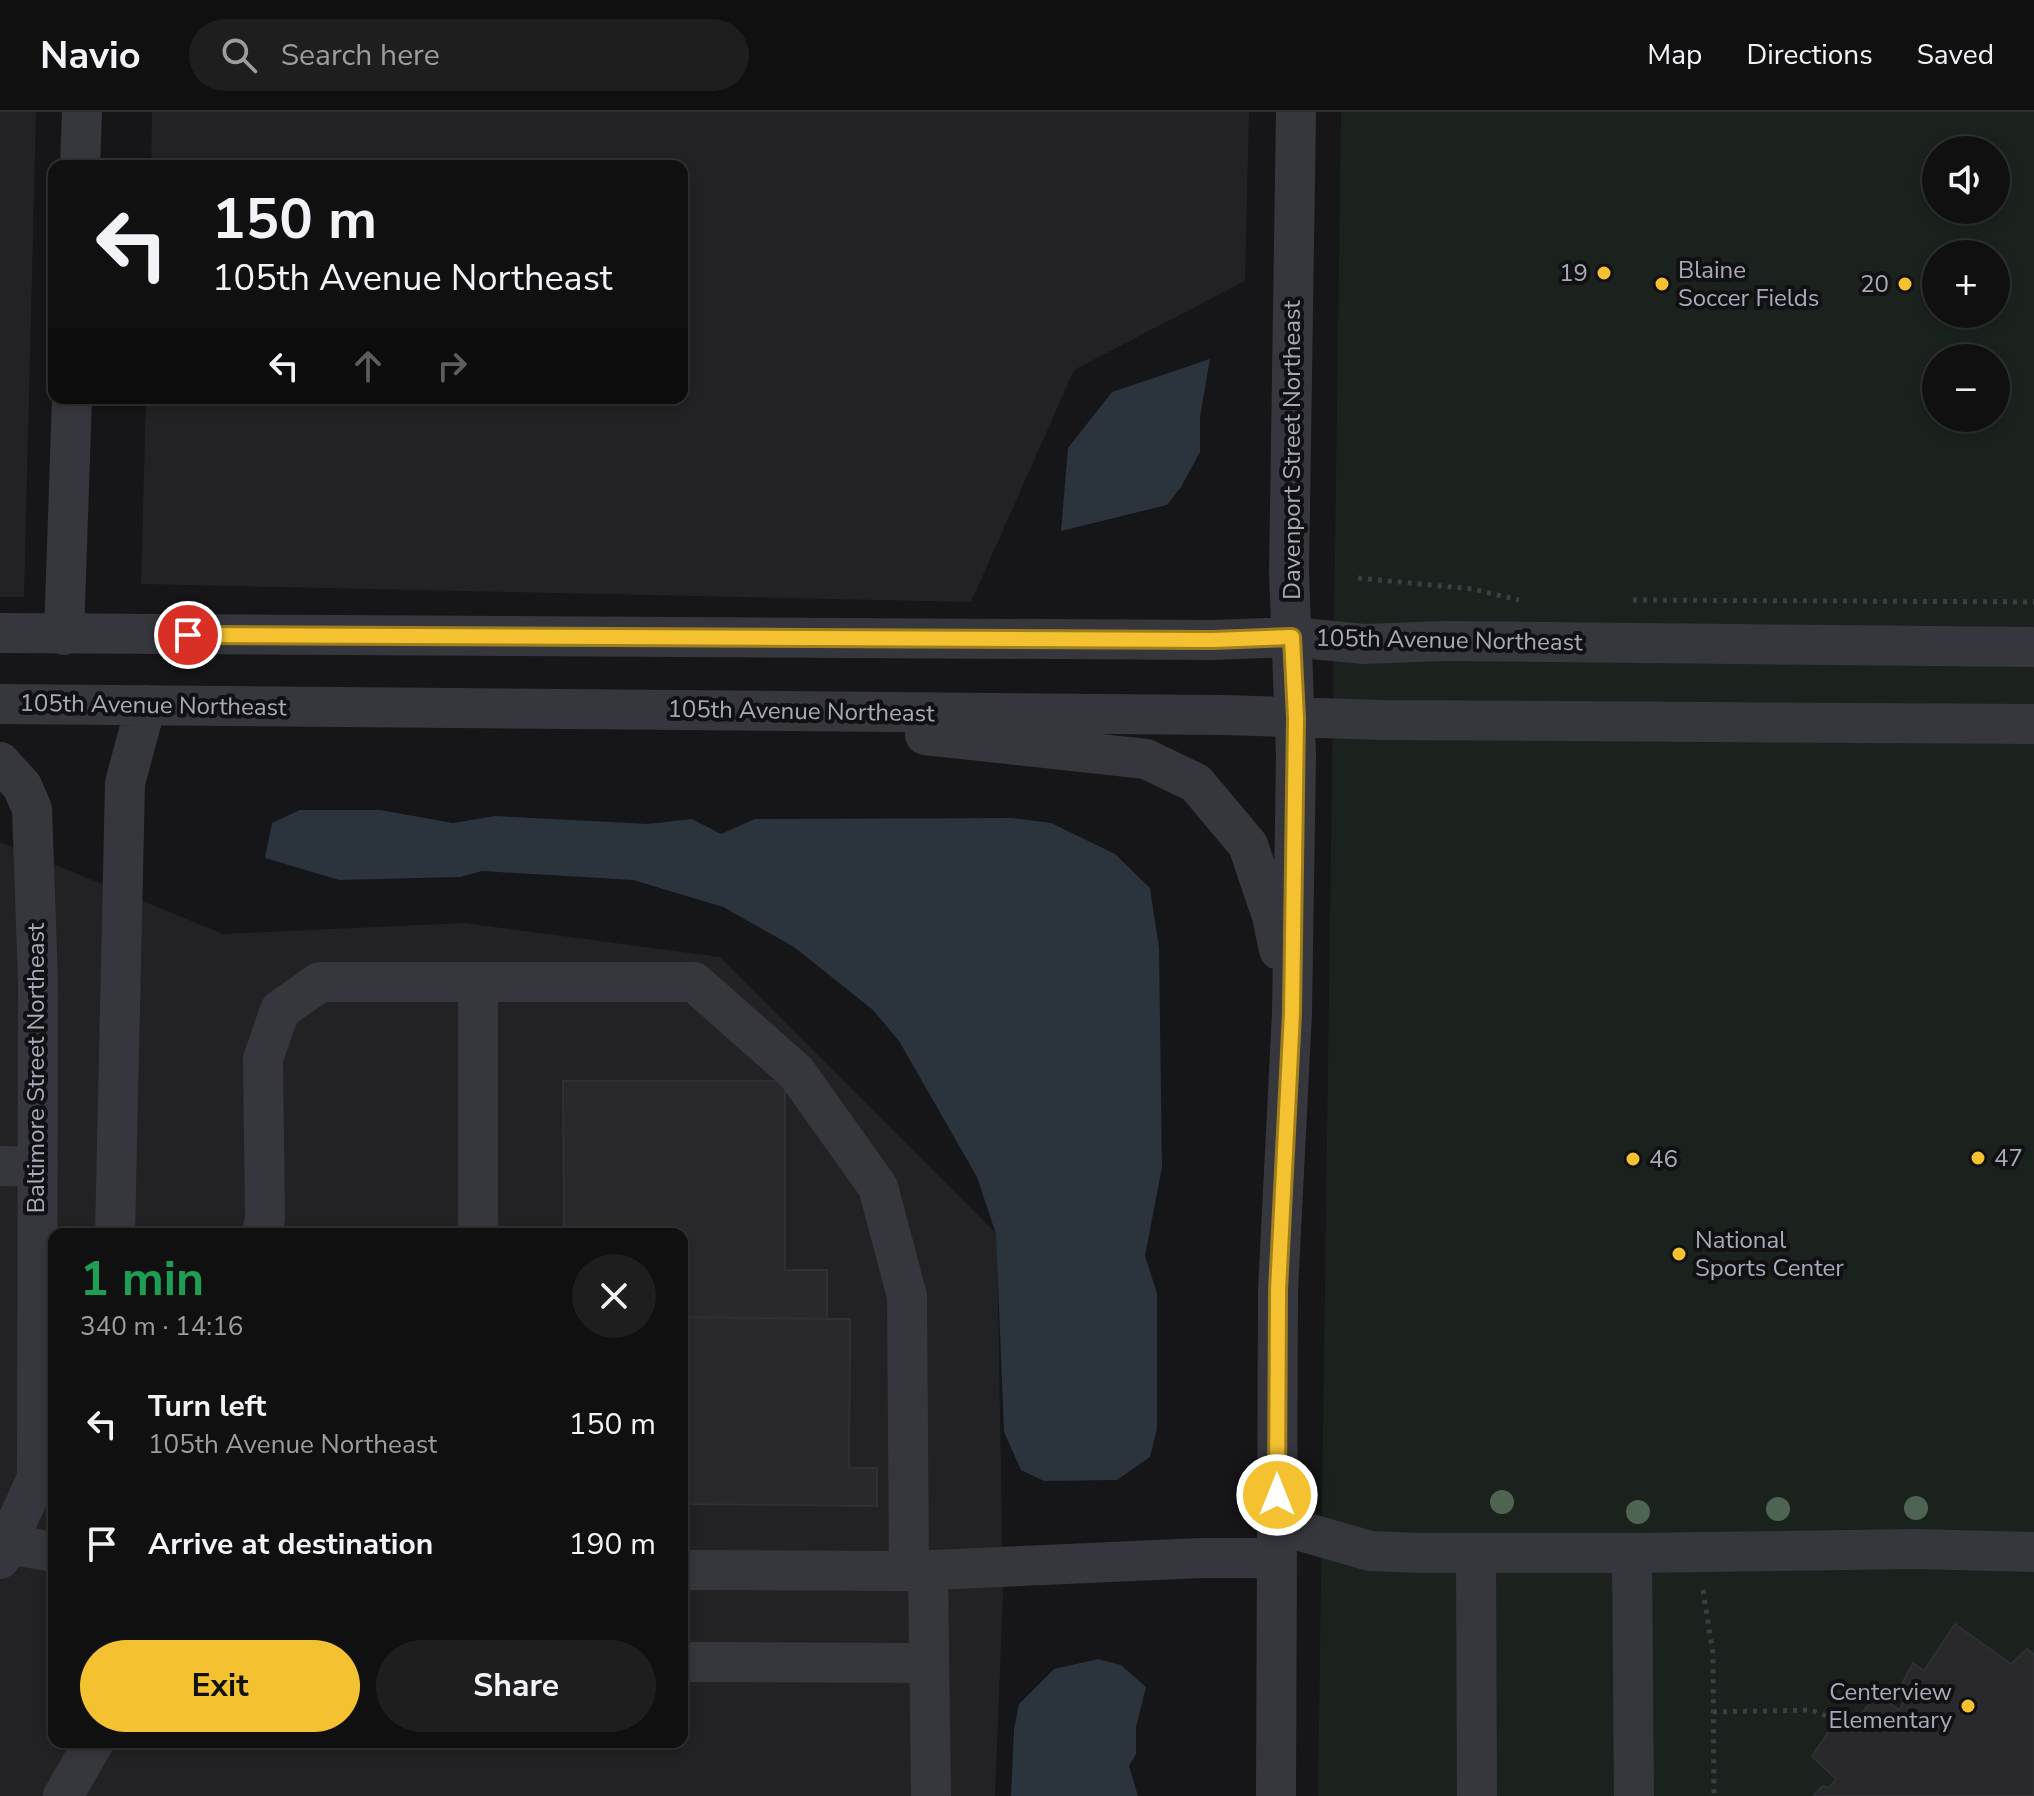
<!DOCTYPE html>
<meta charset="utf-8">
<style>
:root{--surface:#101011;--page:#1e1e1f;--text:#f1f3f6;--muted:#9c9d9f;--line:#303031;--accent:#f4c231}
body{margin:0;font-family:"Nunito Sans",sans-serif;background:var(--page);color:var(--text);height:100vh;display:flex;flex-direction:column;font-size:30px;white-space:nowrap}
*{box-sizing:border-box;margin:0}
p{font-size:26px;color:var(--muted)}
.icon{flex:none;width:44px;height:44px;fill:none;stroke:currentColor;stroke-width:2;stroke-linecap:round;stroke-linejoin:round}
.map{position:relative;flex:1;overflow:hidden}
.panel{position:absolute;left:48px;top:1116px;width:640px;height:520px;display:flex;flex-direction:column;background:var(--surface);border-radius:16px;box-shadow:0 4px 12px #0003,0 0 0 2px var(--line)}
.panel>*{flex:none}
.top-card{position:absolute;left:48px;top:48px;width:640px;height:244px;border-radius:16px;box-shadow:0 4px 12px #0003,0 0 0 2px var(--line);background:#101011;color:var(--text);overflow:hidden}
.tools{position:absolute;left:1922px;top:24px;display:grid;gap:16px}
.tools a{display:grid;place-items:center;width:88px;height:88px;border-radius:50%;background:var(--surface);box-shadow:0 4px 12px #0003,0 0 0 2px var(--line);font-size:40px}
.pin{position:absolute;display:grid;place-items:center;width:68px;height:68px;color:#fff;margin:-34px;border:4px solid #fff;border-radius:50%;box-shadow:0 2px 8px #0007}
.me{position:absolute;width:88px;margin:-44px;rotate:0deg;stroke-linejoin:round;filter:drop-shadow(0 0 6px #0008)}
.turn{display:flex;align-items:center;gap:28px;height:168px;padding:0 32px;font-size:36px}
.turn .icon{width:104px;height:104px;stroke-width:2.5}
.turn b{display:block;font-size:56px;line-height:68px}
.lanes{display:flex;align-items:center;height:76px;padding:0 32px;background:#0003;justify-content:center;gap:40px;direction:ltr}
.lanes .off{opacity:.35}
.round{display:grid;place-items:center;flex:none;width:84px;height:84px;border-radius:42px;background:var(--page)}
.overview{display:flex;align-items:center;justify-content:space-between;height:136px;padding:0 32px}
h1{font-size:48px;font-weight:700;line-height:60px;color:#1e9e55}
.action{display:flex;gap:16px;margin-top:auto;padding:16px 32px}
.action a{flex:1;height:92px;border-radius:48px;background:var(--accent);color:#111;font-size:32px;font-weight:700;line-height:92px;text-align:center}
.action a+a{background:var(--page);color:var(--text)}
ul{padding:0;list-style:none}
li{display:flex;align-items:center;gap:24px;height:120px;padding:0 32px}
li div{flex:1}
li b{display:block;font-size:30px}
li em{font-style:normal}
header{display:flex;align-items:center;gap:48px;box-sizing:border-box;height:112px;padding:0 40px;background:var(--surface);border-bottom:2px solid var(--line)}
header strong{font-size:38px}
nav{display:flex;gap:44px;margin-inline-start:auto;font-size:28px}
.search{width:560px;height:72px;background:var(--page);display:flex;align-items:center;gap:20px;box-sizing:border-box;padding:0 28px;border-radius:44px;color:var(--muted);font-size:30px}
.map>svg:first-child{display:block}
.built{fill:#222124;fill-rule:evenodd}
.green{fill:#1b221d;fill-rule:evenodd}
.water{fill:#2b333c}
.building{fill:#29282b;stroke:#302f33;stroke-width:2}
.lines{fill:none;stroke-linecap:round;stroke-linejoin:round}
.path{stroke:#3c3e43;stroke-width:5;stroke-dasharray:4 6;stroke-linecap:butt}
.minor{stroke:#36373c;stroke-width:40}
.tree{fill:#4f6352}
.route-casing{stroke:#9f7e20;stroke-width:20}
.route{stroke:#f4c231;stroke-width:14}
.poi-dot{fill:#f4c231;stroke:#111012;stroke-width:3}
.labels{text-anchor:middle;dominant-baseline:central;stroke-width:8;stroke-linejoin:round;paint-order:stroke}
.poi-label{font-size:24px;fill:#a7abb8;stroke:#111012;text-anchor:start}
.street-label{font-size:24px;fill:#a7abb8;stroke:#111012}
</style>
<header>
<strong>Navio</strong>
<div class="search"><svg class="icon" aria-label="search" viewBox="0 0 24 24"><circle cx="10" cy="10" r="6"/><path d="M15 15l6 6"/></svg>Search here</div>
<nav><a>Map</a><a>Directions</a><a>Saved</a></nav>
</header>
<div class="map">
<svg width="2034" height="1684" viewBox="0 0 2034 1684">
<rect width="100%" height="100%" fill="#161517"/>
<!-- built -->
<path class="built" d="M0,0H36L24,485H0Z
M152,0H1249L1245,169L1074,258L971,490L141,472L146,286H682V54H151Z
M0,730L223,822L464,811L720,845L997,1122L1003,1480L995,1684H0ZM54,1122H682V1630H54Z"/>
<!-- green -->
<path class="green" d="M1341,0H2034V1684H1318ZM1936,38H1996V98H1936ZM1936,142H1996V202H1936ZM1936,246H1996V306H1936Z"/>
<!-- water -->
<path class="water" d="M1210,247L1200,305V340L1181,375L1167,393L1061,419L1068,336L1112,280Z
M300,698H380L453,711L495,704L648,712L692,707L721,722L755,707L1012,706L1051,711L1115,742L1150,776L1159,836L1162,1055L1145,1144L1157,1181V1317L1150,1345L1117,1368L1044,1369L1021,1358L1004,1320L996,1122L977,1065L899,929L873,898L794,835L723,795L633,768L482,759L460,765L339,768L265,746L272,711Z
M1098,1547L1121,1553L1146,1575L1136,1615V1642L1129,1654L1138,1684H1011L1014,1617L1019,1592L1054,1557Z"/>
<!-- building -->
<path class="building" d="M563,969H785V1158H827V1207L682,1205V1122H564Z
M682,1205L850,1207L849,1356H877V1394L682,1392Z
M1955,1512L2011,1552L2027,1537L2034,1542V1684H1813L1823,1674L1829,1676L1836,1667L1812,1644L1837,1608L1842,1603L1853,1614L1871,1589L1868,1582L1873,1578L1899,1598L1905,1588L1897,1581L1913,1551L1924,1559Z"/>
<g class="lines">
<!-- path -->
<path class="path" d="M1358,466L1472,477L1519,488
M1633,488L2034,490
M1703,1478L1713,1542L1714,1684
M1713,1600L1811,1598L1837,1608"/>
<!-- minor -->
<path class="minor" d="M80,54L82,0
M0,521L1212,528L1292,525L1364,532L1443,529L2034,535
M64,523L72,286
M0,592L1223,603L1384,608L2034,612
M925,623L1146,647L1196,671L1248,733L1272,804L1279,838
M0,650L22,674L32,697L38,869L37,1369
M0,1054L38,1055
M115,1122L125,671L146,593
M262,1122L265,1106L263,947L280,898L320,870H694L796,960L878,1075L907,1184L909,1459
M478,1122V870
M1276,1412L1370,1439L1420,1441H1632L1915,1437L2034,1440
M0,1431L54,1440
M1632,1441L1634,1684
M1476,1442L1477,1684
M0,1447L46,1346
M682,1458L909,1459L1201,1446H1276
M928,1459L931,1684
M682,1550L929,1551
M63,1684L94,1630
M1276,1684L1278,1178L1292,901L1296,644L1289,461L1296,0"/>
</g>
<!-- trees -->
<g class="tree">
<circle cx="1502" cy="1390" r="12"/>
<circle cx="1916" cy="1396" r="12"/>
<circle cx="1778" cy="1397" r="12"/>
<circle cx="1638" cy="1400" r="12"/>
</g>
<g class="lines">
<defs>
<path id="route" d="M188,523L1212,528L1292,525L1296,606L1292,901L1278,1178L1277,1383"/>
</defs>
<!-- route casing -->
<use href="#route" class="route-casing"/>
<!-- route -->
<use href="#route" class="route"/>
</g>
<!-- markers -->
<g class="poi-dot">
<circle cx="1604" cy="161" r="8"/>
<circle cx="1662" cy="172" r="8"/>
<circle cx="1905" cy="172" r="8"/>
<circle cx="1978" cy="1046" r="8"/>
<circle cx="1633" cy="1047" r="8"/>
<circle cx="1679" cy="1142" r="8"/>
<circle cx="1968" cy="1594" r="8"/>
</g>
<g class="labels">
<!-- poi labels -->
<g class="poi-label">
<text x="1678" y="158">Blaine<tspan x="1678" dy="28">Soccer Fields</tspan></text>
<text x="1588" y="161" text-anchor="end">19</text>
<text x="1889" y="172" text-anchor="end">20</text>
<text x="1994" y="1046">47</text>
<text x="1649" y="1047">46</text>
<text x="1695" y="1128">National<tspan x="1695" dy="28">Sports Center</tspan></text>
<text x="1952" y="1580" text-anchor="end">Centerview<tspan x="1952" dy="28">Elementary</tspan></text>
</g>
<!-- street labels -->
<g class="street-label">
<text transform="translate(1292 338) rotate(-90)">Davenport Street Northeast</text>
<text transform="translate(1449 528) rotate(1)">105th Avenue Northeast</text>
<text transform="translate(153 593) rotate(1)">105th Avenue Northeast</text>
<text transform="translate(801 599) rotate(1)">105th Avenue Northeast</text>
<text transform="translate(36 956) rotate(-90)">Baltimore Street Northeast</text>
</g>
</g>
</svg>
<div class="tools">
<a><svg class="icon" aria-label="sound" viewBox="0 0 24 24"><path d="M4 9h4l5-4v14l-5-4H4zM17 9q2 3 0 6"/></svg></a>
<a>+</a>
<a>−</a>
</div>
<div class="pin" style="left:188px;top:523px;background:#d93025"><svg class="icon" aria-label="arrive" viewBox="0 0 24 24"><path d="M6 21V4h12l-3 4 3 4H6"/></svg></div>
<svg class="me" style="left:1277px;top:1383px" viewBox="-20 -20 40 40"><circle r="17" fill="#f4c231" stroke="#fff" stroke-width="3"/><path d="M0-11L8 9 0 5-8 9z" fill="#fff"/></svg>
<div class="top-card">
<div class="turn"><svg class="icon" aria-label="left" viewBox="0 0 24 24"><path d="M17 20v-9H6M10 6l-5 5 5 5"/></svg><div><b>150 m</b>105th Avenue Northeast</div></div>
<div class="lanes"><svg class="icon" aria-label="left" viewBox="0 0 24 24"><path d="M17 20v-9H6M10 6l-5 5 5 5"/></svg><svg class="icon off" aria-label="ahead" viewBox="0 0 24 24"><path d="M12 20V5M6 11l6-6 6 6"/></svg><svg class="icon off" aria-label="right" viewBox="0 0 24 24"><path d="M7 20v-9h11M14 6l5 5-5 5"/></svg></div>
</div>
<section class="panel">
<div class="overview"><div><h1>1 min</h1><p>340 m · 14:16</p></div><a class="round"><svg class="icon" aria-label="close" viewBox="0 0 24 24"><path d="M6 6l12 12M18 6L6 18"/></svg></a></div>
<ul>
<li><svg class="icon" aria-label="left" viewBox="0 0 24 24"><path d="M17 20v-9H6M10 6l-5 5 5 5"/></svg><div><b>Turn left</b><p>105th Avenue Northeast</p></div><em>150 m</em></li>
<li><svg class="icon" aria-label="arrive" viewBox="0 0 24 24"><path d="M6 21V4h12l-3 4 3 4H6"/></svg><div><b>Arrive at destination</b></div><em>190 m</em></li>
</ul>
<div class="action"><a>Exit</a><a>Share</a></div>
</section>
</div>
